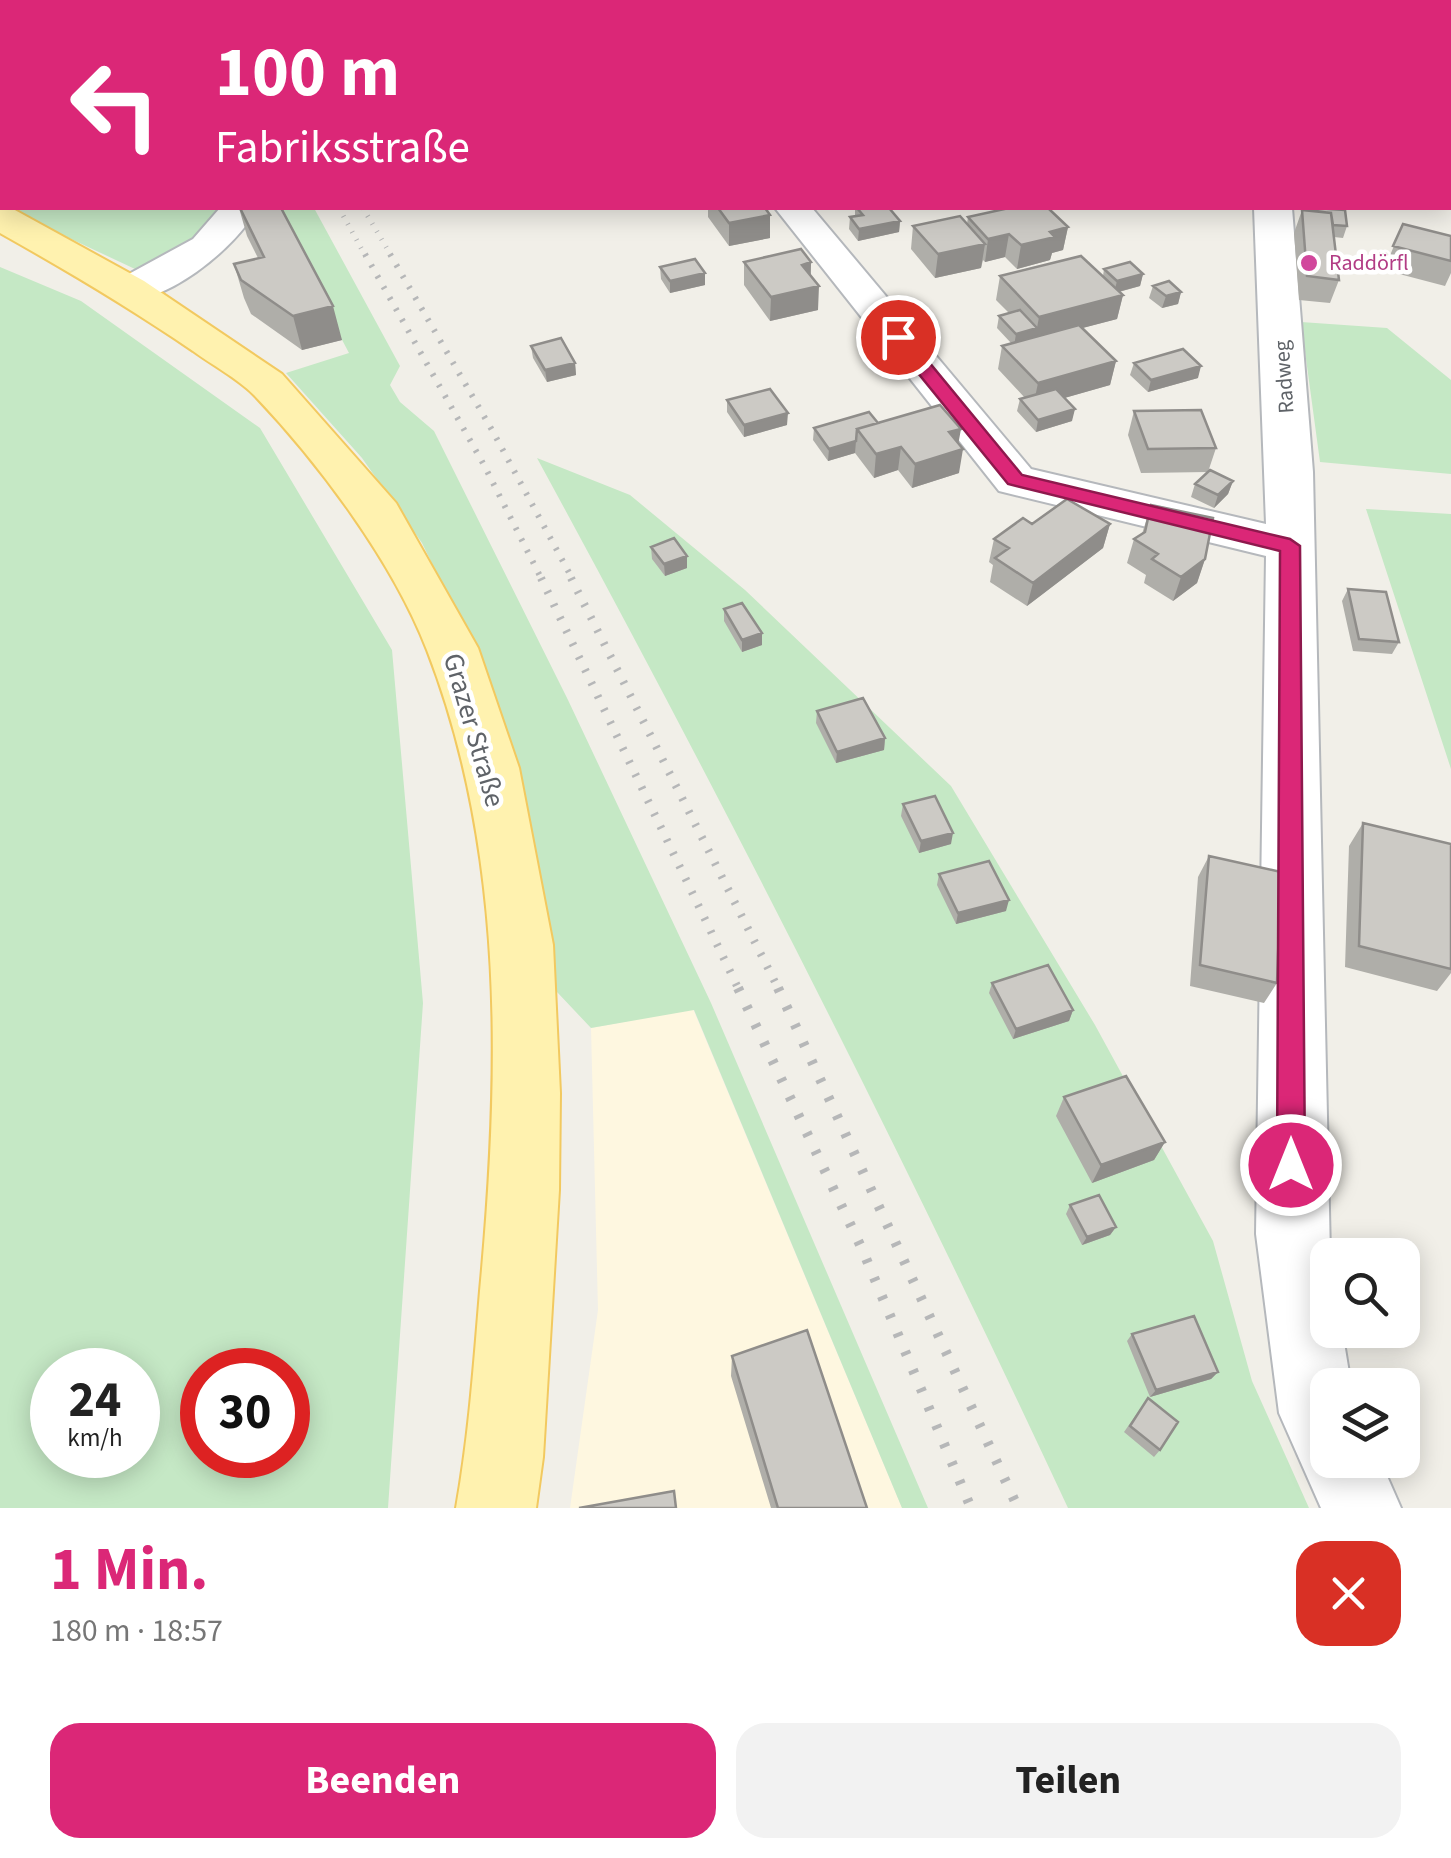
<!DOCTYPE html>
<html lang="de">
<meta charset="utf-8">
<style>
:root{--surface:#fff;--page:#f2f2f2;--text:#222;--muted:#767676;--accent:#db2777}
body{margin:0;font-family:"Source Sans 3",sans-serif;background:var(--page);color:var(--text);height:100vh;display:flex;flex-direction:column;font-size:38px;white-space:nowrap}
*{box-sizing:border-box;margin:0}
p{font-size:32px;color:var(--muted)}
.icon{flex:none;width:55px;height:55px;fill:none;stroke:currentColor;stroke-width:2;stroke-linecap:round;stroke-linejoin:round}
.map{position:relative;height:1508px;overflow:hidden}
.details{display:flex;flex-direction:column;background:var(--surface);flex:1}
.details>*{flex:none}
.hud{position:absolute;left:0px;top:0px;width:1452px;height:210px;box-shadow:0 5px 25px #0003;background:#db2777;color:#fff;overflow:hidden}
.buttons{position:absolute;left:1310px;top:1238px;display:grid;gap:20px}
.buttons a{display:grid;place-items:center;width:110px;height:110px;border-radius:20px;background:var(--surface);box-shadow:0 5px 25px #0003;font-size:50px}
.speed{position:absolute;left:30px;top:1348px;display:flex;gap:20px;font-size:50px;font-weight:700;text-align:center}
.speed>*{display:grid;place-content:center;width:130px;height:130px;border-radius:50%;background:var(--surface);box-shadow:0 5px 25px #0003;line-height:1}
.speed small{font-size:25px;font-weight:400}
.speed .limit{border:15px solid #d22;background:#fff;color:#111}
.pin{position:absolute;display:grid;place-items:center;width:85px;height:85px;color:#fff;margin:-42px;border:5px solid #fff;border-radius:50%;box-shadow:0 2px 10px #0007}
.me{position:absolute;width:110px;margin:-55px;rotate:0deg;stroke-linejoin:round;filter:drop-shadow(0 0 8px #0008)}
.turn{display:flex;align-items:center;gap:35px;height:210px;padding:0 50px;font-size:45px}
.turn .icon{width:130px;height:130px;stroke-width:2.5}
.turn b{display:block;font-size:70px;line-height:85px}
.round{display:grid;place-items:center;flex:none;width:105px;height:105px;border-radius:30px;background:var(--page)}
.summary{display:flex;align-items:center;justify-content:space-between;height:170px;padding:0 50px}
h1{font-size:60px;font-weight:700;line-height:75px;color:var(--accent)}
.primary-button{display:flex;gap:20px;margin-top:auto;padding:20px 50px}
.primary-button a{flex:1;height:115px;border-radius:30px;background:var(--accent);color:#fff;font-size:40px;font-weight:700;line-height:115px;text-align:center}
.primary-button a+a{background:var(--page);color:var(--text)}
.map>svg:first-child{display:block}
.commercial{fill:#fef7e0}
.green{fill:#c5e8c5;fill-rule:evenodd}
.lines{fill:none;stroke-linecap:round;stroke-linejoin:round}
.minor-casing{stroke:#b5b8bc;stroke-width:4}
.major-casing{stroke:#f2c960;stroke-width:4}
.minor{fill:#fff;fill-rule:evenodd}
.major{fill:#fff2af;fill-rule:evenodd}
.rail-far3{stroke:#b6b7b8;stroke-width:5;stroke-dasharray:1 8;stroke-linecap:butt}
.rail-far2{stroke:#b6b7b8;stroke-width:6;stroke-dasharray:2.5 10;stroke-linecap:butt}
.rail-far1{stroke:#b6b7b8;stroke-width:8;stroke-dasharray:2.5 12;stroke-linecap:butt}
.rail{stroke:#b6b7b8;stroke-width:10;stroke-dasharray:4 16;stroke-linecap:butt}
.wall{fill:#afaea9}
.shaded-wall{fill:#8f8d8a}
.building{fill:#cccac5;stroke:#8f8d8a;stroke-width:2.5}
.route{fill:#db2777;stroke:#8e194d;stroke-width:2.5}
.hotel-dot{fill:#d1479c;stroke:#fff;stroke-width:4}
.labels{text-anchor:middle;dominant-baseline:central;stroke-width:9;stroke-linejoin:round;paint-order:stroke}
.far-hotel-label{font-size:22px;fill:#b23c85;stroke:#fff;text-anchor:start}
.far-street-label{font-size:22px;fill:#5f6368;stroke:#fff}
.street-label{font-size:28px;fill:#5f6368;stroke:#fff}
</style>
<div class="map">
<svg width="1451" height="1508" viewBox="0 0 1451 1508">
<rect width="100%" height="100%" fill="#f1efe8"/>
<!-- commercial -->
<path class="commercial" d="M693,1009L902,1508H570L598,1310L591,1028Z"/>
<!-- green -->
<path class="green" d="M17,208H238L232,225L152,277L20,215Z
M255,208H314L400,366L390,385L400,402L434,431L568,700L711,1003L928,1508H902L694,1010L591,1028L557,992L534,847L509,749L463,627L422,543L362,458L286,373L349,353L283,228Z
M0,267L81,301L260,428L392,650L423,1003L388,1508H0ZM52,1370H138V1455H52ZM202,1370H288V1455H202Z
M1301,322L1387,328L1451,380V474L1320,462Z
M537,458L630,495L745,590L951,786L1095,1025L1213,1241L1252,1381L1309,1508H1068C902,1152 725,803 537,458Z
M1366,509L1451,514V769Z"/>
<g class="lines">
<defs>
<path id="minor" d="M604,0H635L636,2H605Z
M973,0H1005L1006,2H974Z
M0,68H2V88H0Z
M220,208H257C238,247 160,310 116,299L110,290L116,281L193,239Z
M775,208H812L1031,469L1266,524L1254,208H1292L1313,472L1330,1255L1328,1330H1342L1351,1385H1328V1460H1380L1401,1508H1321L1279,1413L1256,1234L1266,556L999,491Z"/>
<path id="major" d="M0,206L13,209L144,281L282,374L396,503L478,648L519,768L553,945L560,1093L559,1190L543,1457L536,1508H456C469,1436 474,1363 480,1291C500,1077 506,853 427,650C393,562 319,463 254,395C237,378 212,365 193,351C130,308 66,270 0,233Z"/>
</defs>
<!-- minor casing -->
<use href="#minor" class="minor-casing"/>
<!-- major casing -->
<use href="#major" class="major-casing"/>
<!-- minor -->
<use href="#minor" class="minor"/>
<!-- major -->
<use href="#major" class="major"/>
<!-- rail-far3 -->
<path class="rail-far3" d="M339,208L366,257
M363,208L392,257"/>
<!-- rail-far2 -->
<path class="rail-far2" d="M365,254L484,465L542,580
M390,254L492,430L573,580"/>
<!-- rail-far1 -->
<path class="rail-far1" d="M541,578L739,990
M571,578L779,990"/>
<!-- rail -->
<path class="rail" d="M738,988L862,1249L971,1508
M778,988L1018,1508"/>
</g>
<!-- wall -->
<path class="wall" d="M670,0H765V2H672Z
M1048,0H1104V2H1052Z
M0,36L2,37V70L0,69Z
M239,208H281L342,340L302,350L251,314L244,298L234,264L258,258L247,236Z
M708,208H768L770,238L729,246L708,217Z
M855,208H889L900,221L899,232L858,241L849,229L850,217L855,216Z
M1315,208L1347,226L1343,238L1334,237L1339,280L1330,303L1299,300L1294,233L1302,210L1314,211Z
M968,217L1068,227L1063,250L1052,253L1050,260L1017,269L1005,257L985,262L983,260L981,268L935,278L911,249L913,226L967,224Z
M1403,224L1451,236V273L1445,286L1384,270Z
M744,262H811V276L818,310L770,321L744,285Z
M660,267L705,285L670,293L661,279Z
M1104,269L1143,274L1140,286L1119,292L1123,295L1117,319L1082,328L1116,361L1110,385L1064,398L1072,421L1036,432L1017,411L1020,399L1025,398L998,369L1002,346L1011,343L997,328L999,316L1009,313L996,300L1000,276H1103Z
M1153,286L1181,292L1178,304L1162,308L1149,298Z
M531,346L575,363L576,375L547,382L533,358Z
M1134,363L1198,378L1148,392L1130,375Z
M727,400L787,425L744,437L727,412Z
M1134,411L1216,448L1208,472L1141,473L1128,435Z
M878,423L959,444V473L912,488L898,470L874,478L855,453L828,461L813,440L814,428Z
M1233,481L1228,494L1214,508L1191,497L1195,484Z
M1151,505L1205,559L1197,583L1173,601L1144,583L1146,575L1127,563L1134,539L1142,534Z
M1032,524H1110L1103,548L1027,606L990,582L993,565L989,562L994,539Z
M651,547L687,568L665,576L652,559Z
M1348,589L1399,642L1392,654L1353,651L1342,601Z
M724,609L762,633V645L742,652L724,621Z
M817,711L885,738L884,750L836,763L816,723Z
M903,804L951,844L919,853L901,816Z
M1363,823L1451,844V973L1437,991L1345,967L1349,846Z
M1209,856L1277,983L1264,1003L1190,986L1198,877Z
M939,874L1006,911L956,924L937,885Z
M992,983L1073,1010L1069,1021L1013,1039L989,993Z
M1064,1097L1165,1142L1154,1160L1092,1183L1056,1116Z
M1070,1205L1116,1227L1110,1235L1082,1245L1066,1214Z
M1132,1334L1218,1372L1211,1379L1150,1397L1127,1341Z
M732,1356L867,1508H771L731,1376Z
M1148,1398L1160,1450L1154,1457L1124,1432Z"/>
<!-- shaded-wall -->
<path class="shaded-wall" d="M520,0H558L545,2H520Z
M571,0H599V2H571Z
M683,0H702V2H683Z
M729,0H765V2H714Z
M1070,0H1104V2H1070Z
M757,208H768V215H770V238L729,246V223Z
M900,221L899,232L858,241L859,229Z
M1068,227L1063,250L1052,253L1050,260L1017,269L1021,245L1050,232Z
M1009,234L1005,257L985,262L988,239Z
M985,244L981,268L935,278L938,254Z
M811,262L810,285L802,265Z
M705,273V285L670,293V281Z
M1143,274L1140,286L1114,293L1117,281Z
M819,286L818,310L770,321L771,297Z
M1181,292L1178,304L1162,308L1166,296Z
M1123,295L1117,319L1014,346L1016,334L1037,328L1039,317Z
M333,306L342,340L302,350L293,316Z
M1116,361L1110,385L1033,407L1038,383Z
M575,363L576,375L547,382L545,370Z
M1201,366L1198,378L1148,392L1151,380Z
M1075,409L1072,421L1036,432L1038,420Z
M788,413L787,425L744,437V425Z
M961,429L957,451L963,449L959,473L912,488L915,464L949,432Z
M856,441L855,453L828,461L829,449Z
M901,447L898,470L874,478L876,454Z
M1233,481L1228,494L1214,508L1218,495Z
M1110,524L1103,548L1027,606L1033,583Z
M687,556V568L665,576L664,564Z
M1205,559L1197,583L1173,601L1181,577Z
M762,633V645L742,652V640Z
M885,738L884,750L836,763L837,752Z
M953,833L951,844L919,853L921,841Z
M1009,900L1006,911L956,924L958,913Z
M1073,1010L1069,1021L1013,1039L1016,1029Z
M1165,1142L1154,1160L1092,1183L1101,1165Z
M1116,1227L1110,1235L1082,1245L1087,1237Z
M1218,1372L1211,1379L1150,1397L1156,1390Z"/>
<!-- building -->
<path class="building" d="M488,0H511L513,2H490Z
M904,0H941L945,2H894Z
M0,36L2,37V50L0,49Z
M240,208H281L333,306L293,316L241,280L234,264L264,257Z
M718,208H765L770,215L729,223Z
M857,208H889L900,221L859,229L850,217L863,215Z
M1009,208H1048L1068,227L1050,232L1055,237L1021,245L1009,234L988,239L968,217Z
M1315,208L1345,210L1347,226L1333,225L1331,213L1316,211Z
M1302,210L1331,213L1339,280L1307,276Z
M960,216L985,244L938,254L913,226Z
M1403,224L1451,236V261L1393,246Z
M801,249L811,262L802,265L819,286L771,297L744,262Z
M1081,256L1123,295L1039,317L1000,276Z
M695,259L705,273L670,281L660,267Z
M1130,262L1143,274L1117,281L1104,269Z
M1169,281L1181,292L1166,296L1153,286Z
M1020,310L1037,328L1016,334L999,316Z
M1079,325L1116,361L1038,383L1002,346Z
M561,338L575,363L545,370L531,346Z
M1183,349L1201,366L1151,380L1134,363Z
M770,389L788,413L744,425L727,400Z
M1056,389L1075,409L1038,420L1020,399Z
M940,405L961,429L949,432L963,449L915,464L901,447L876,454L857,429Z
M1201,410L1216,448L1148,449L1134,411Z
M869,412L878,423L857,429L856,441L829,449L814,428Z
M1210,470L1233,481L1218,495L1195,484Z
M1067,499L1110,524L1033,583L995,558L1009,548L994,539L1023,518L1032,524Z
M1151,505L1213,518L1205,559L1181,577L1152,559L1158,554L1134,539L1145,532Z
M674,538L687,556L664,564L651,547Z
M1348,589L1386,592L1399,642L1359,639Z
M742,603L762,633L742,640L724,609Z
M863,698L885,738L837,752L817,711Z
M935,796L953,833L921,841L903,804Z
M1363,823L1451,844V969L1359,946Z
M1209,856L1281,872L1277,983L1200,965Z
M989,861L1009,900L958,913L939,874Z
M1048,965L1073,1010L1016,1029L992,983Z
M1126,1076L1165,1142L1101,1165L1064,1097Z
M1099,1195L1116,1227L1087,1237L1070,1205Z
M1194,1316L1218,1372L1156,1390L1132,1334Z
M807,1330L867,1508H778L732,1356Z
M1148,1398L1178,1422L1160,1450L1130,1426Z
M674,1491L676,1508H579Z"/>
<!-- route -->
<path class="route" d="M898,332L905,333L1022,475L1290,539L1300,546L1305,1165L1301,1175L1291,1179L1281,1175L1277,1165L1280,551L1008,484L892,341L890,337Z"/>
<!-- markers -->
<circle class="hotel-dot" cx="1309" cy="263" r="10"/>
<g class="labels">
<!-- far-hotel labels -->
<g class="far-hotel-label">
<text x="1329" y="263">Raddörfl</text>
</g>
<!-- far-street labels -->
<g class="far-street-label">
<text transform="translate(1284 377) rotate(-94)">Radweg</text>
</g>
<!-- street labels -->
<g class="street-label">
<text transform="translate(474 730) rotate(74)">Grazer Straße</text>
</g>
</g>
</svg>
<div class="buttons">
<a><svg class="icon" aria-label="search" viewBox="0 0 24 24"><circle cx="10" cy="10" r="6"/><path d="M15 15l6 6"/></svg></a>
<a><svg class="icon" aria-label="layers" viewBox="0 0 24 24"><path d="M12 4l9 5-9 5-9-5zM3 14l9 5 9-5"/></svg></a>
</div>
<div class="speed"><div>24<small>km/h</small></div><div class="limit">30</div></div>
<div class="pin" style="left:898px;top:337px;background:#d93025"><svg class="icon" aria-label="arrive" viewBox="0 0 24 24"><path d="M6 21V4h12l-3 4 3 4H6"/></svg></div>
<svg class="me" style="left:1291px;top:1165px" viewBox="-20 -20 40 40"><circle r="17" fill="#db2777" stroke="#fff" stroke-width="3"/><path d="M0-11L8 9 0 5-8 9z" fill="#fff"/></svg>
<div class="hud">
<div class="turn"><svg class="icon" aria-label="left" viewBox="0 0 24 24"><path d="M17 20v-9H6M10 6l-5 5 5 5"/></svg><div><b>100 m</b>Fabriksstraße</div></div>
</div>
</div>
<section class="details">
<div class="summary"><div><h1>1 Min.</h1><p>180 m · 18:57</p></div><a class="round" style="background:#d93025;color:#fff"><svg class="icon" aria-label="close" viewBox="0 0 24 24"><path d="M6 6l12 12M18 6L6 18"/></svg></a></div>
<div class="primary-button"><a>Beenden</a><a>Teilen</a></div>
</section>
